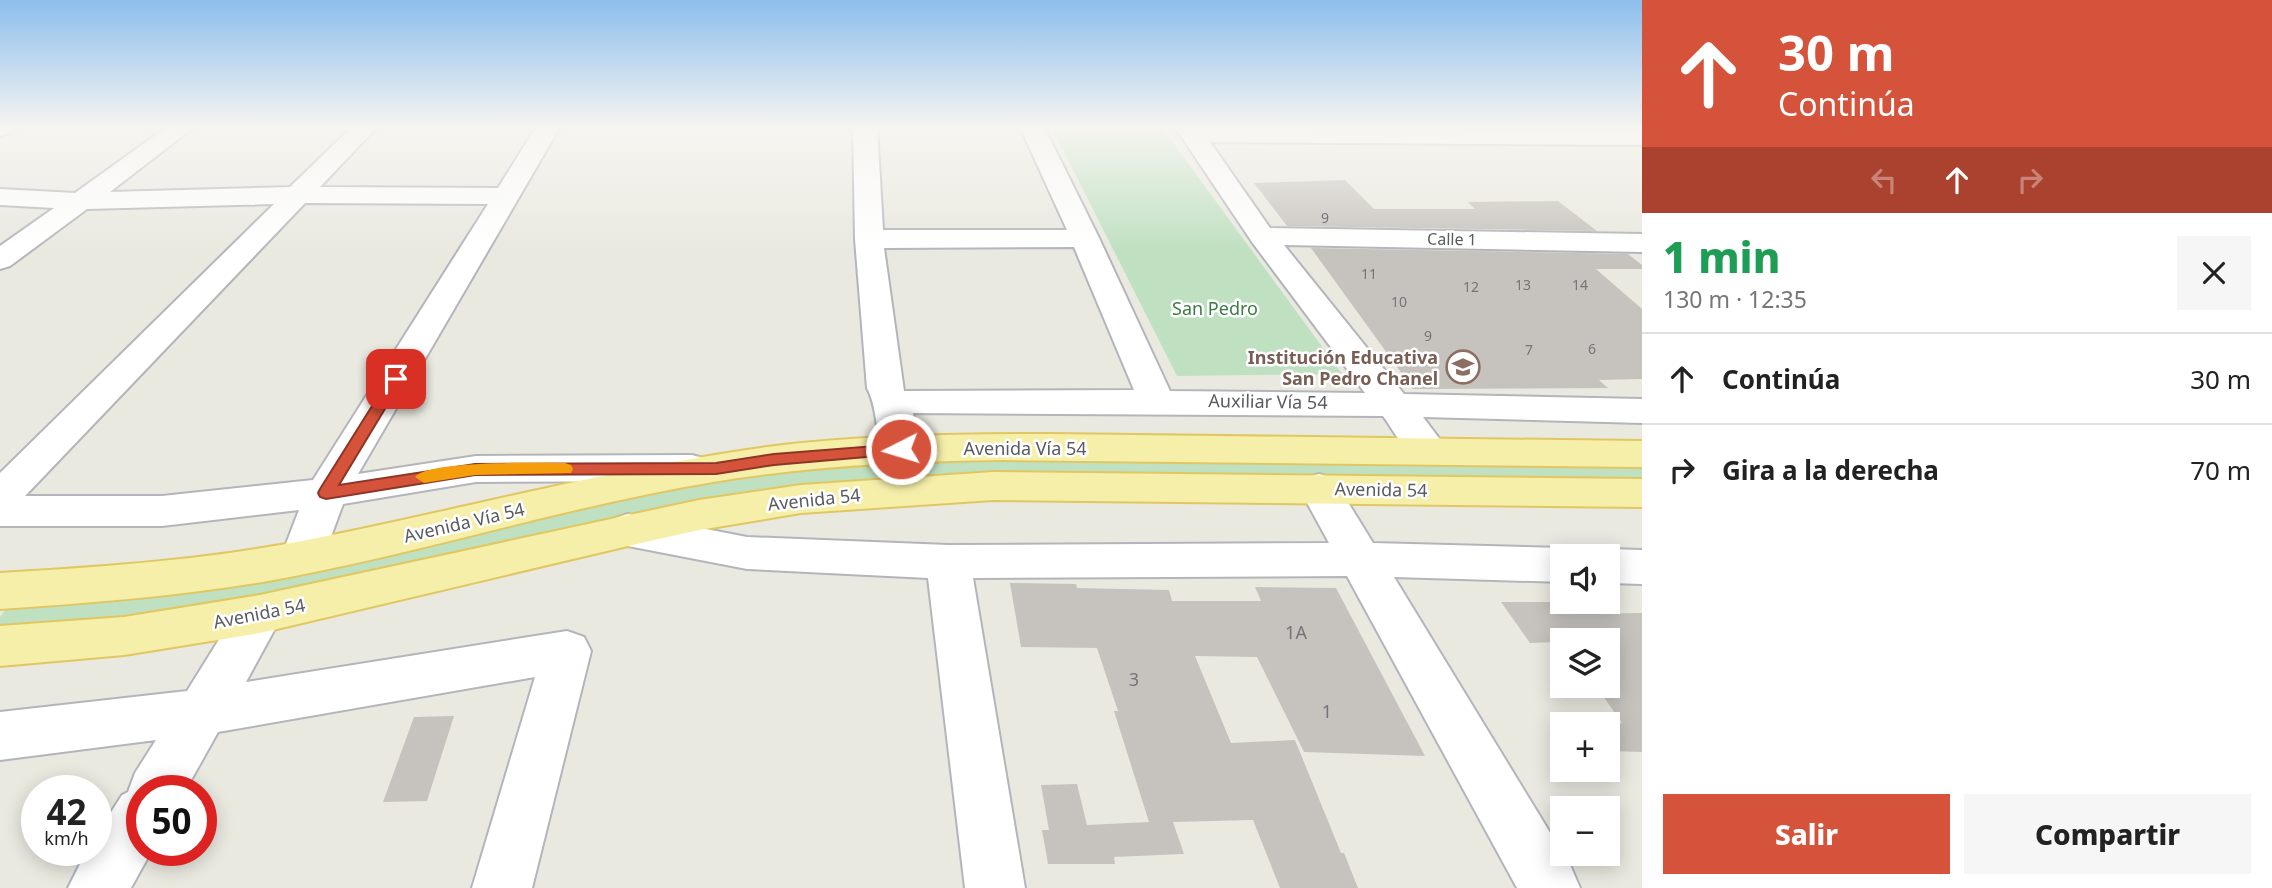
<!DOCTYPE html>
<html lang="es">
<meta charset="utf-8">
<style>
:root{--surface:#fff;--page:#f6f6f6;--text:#222;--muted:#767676;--line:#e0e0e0;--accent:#d6533b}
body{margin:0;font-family:"Noto Sans",sans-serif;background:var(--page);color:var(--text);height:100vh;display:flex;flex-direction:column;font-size:26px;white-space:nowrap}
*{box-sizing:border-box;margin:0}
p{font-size:23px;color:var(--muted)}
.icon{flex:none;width:38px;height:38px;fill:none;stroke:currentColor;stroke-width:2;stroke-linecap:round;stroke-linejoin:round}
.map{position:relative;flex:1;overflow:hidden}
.sheet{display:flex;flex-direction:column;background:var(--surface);width:630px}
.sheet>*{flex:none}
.hud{background:#d6533b;color:#fff;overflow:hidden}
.controls{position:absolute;left:1550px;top:544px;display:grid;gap:14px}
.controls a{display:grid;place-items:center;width:70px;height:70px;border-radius:0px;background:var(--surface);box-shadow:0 4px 18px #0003;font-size:35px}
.speed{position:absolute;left:21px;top:775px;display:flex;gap:14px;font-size:35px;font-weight:700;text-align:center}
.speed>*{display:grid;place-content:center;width:91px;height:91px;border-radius:50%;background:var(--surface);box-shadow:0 4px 18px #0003;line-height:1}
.speed small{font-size:18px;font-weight:400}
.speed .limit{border:10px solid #d22;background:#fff;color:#111}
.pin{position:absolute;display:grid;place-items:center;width:60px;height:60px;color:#fff;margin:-30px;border-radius:14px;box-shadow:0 4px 10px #0006}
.me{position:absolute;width:77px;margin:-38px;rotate:265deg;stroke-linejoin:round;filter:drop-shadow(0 0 5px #0008)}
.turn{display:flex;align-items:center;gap:24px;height:147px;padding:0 21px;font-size:32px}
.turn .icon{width:91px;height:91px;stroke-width:2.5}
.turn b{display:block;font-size:49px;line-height:60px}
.lanes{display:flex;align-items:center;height:66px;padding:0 21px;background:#0003;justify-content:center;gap:35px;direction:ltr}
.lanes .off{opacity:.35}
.round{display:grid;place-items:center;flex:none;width:74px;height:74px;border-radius:0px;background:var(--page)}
.head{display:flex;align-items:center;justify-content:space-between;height:119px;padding:0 21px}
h1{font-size:42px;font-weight:800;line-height:52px;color:#1e9e55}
.button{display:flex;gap:14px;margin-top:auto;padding:14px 21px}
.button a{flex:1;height:80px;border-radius:0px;background:var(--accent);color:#fff;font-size:28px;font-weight:800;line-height:80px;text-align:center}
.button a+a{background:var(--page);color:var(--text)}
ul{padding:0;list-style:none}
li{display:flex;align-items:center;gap:21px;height:91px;padding:0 21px;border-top:2px solid var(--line)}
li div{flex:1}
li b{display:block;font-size:26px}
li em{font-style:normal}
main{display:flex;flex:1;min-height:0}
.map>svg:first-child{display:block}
.green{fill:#bfe0c1}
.building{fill:#c6c3be}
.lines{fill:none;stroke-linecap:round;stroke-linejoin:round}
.minor-casing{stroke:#b3b5ba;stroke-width:4}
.major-casing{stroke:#e1c762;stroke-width:4}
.minor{fill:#fff;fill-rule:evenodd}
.major{fill:#f6efaa;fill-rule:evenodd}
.route{fill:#d6533b;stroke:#8b3626;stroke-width:2}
.slow{fill:#f59e0b}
.labels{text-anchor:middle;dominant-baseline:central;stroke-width:5;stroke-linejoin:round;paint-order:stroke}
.number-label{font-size:14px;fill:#747578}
.far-street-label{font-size:16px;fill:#595b60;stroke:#fff}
.park-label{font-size:18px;fill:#3c7c44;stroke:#fff}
.education-label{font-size:18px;font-weight:bold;fill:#785e54;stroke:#fff;text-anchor:end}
.street-label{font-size:18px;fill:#595b60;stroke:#fff}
.near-number-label{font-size:18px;fill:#747578}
</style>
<main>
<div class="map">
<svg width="1642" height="888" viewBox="0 0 1642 888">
<rect width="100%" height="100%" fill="#eae9e0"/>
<!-- green -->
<path class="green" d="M1163,129L1342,374L1177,376L1053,130Z
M1248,459L1642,467V481L985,476L275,595L81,623L0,628V617L5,610C157,601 299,575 448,542C536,522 623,496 713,482C890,455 1070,460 1248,459Z"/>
<!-- building -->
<path class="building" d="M1345,180L1374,209H1475L1468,202L1558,201L1597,231L1287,226L1254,183Z
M1311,248L1628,254L1642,265V269H1596L1642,309V379L1599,380L1608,388L1413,389Z
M1010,583L1076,584L1077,588L1169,590L1172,601H1261L1255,587L1336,588L1425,756L1304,752L1257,657L1195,656L1231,743L1295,740L1341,853H1344L1358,888H1280L1253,820L1173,822L1184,854L1114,857L1115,864H1048L1042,830H1049L1041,785L1077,784L1087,825L1149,822L1114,711H1118L1097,648L1021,647Z
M1501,602H1571L1581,614L1642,613V752L1608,751V722L1622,723L1596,686H1608V640L1530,643Z
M454,716L427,801L383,802L414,717Z"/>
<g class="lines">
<defs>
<path id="minor" d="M0,127H16L12,132L0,136Z
M167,127H194L110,192L290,187L352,127H377L320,187L498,188L536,127H560L358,474L476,456L692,455L706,459L712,468L706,477L692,481L476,482L343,504L319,569L303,573L287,569L281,557L299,510L162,526H0V473L274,204L87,209L10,266L0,269V246L54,208L0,205V189L75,193ZM305,203L488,204L313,480L162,496H25Z
M853,127H877L883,230H1067L1020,127H1044L1099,238L1170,391L1365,393L1252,242L1175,127L1642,131V145L1210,142L1270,228L1642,234V252L1284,245L1404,394L1642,399V423L1423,417L1447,449L1442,458C1409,467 1400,439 1383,416L913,413L920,449L915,458L901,462L887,458C874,437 879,410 867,388L855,239ZM1074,247L1134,390L904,391L884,248Z
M1319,474L1333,478L1373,543L1563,548L1579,553L1581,556H1563V582L1394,577L1571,867L1580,888H1517L1347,576L973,578L1025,888H965L928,578L747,569L628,546L613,541L607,530L613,519L628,514L747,537L948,545L1329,543L1299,488L1305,478Z
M1608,549L1642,550V584L1608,583V556H1591Z
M260,595L277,601L283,614L246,682L567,631L584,637L591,651L532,888H472L535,677L218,732L185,791H142V850H152L131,888H68L87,850H96V836L122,795L128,792L135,773L156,740L0,760V712L187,691L243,601Z"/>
<path id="major" d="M1050,434L1642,441V467L1003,460C905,461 809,466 713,482C563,507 418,554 268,581C180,596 90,603 0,609V573C103,567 206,560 307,540C461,510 612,468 767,447C861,435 956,434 1050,434Z
M993,472L1642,479V507L993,500L801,513L699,530L628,546L260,633L124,655L0,666V626L124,617L260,595L699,500L801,485Z"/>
</defs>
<!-- minor casing -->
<use href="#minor" class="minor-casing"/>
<!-- major casing -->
<use href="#major" class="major-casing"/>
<!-- minor -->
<use href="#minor" class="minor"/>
<!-- major -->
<use href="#major" class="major"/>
</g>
<!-- sky -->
<linearGradient id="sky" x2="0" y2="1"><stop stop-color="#8dbeed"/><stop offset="0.51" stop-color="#f6f5f1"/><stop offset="1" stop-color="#f6f5f1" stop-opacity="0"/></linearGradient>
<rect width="1642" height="251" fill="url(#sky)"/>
<!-- route -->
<path class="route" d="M396,374L403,379L339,485L475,464L716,463L774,454L901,444L909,449L901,454L774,465L716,474L475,475L326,499L320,497L318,493L320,489L389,379Z"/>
<!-- slow -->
<path class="slow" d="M565,463L571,465L573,469L571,473L475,475L424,483L415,477C428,460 540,463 565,463Z"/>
<!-- icons -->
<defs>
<symbol id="school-ring" viewBox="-11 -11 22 22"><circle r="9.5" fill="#fff" stroke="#8d6e63" stroke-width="1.5"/><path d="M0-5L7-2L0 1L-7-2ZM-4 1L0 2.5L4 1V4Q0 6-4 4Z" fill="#8d6e63"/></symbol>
</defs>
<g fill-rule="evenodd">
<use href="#school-ring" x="1444" y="348" width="38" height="38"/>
</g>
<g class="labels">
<!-- number labels -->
<g class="number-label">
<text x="1325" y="217">9</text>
<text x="1369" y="273">11</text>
<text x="1523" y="284">13</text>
<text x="1580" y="284">14</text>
<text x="1471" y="286">12</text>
<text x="1399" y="301">10</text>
<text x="1428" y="335">9</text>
<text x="1592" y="348">6</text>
<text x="1529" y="349">7</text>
</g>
<!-- far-street labels -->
<g class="far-street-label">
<text transform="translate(1452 239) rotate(1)">Calle 1</text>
</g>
<!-- park labels -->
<g class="park-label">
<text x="1215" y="308">San Pedro</text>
</g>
<!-- education labels -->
<g class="education-label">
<text x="1438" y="357">Institución Educativa<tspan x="1438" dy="21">San Pedro Chanel</tspan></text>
</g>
<!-- street labels -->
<g class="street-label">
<text transform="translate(1268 401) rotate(1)">Auxiliar Vía 54</text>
<text x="1025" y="448">Avenida Vía 54</text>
<text transform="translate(1381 489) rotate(1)">Avenida 54</text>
<text transform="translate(814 499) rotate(-6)">Avenida 54</text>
<text transform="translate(464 522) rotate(-13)">Avenida Vía 54</text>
<text transform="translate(259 613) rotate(-11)">Avenida 54</text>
</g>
<!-- near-number labels -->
<g class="near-number-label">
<text x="1296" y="632">1A</text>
<text x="1134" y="679">3</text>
<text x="1327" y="711">1</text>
</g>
</g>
</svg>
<div class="controls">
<a><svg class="icon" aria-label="sound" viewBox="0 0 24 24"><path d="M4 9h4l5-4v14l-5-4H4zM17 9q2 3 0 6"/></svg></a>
<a><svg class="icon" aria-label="layers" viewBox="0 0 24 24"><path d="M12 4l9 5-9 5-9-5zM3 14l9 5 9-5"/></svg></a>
<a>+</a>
<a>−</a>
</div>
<div class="speed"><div>42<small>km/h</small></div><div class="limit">50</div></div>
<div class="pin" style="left:396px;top:379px;background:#d93025"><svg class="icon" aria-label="arrive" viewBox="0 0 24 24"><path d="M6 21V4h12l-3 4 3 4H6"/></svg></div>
<svg class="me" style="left:901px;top:449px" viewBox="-20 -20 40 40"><circle r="17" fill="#d6533b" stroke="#fff" stroke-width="3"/><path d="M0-11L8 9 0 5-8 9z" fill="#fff"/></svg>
</div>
<section class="sheet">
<div class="hud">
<div class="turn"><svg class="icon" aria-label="ahead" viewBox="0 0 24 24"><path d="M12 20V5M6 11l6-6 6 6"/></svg><div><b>30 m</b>Continúa</div></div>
<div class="lanes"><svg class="icon off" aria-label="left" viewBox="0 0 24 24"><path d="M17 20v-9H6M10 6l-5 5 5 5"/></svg><svg class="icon" aria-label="ahead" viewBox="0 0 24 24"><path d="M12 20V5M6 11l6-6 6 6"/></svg><svg class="icon off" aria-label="right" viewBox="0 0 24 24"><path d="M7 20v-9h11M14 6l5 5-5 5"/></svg></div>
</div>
<div class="head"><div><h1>1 min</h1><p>130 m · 12:35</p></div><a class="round"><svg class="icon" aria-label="close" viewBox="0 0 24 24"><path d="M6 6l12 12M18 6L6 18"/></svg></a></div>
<ul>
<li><svg class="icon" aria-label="ahead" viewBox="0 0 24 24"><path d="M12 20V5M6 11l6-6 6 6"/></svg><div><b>Continúa</b></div><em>30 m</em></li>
<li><svg class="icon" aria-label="right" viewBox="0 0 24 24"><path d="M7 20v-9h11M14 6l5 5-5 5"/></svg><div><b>Gira a la derecha</b></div><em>70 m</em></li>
</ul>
<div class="button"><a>Salir</a><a>Compartir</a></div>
</section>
</main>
